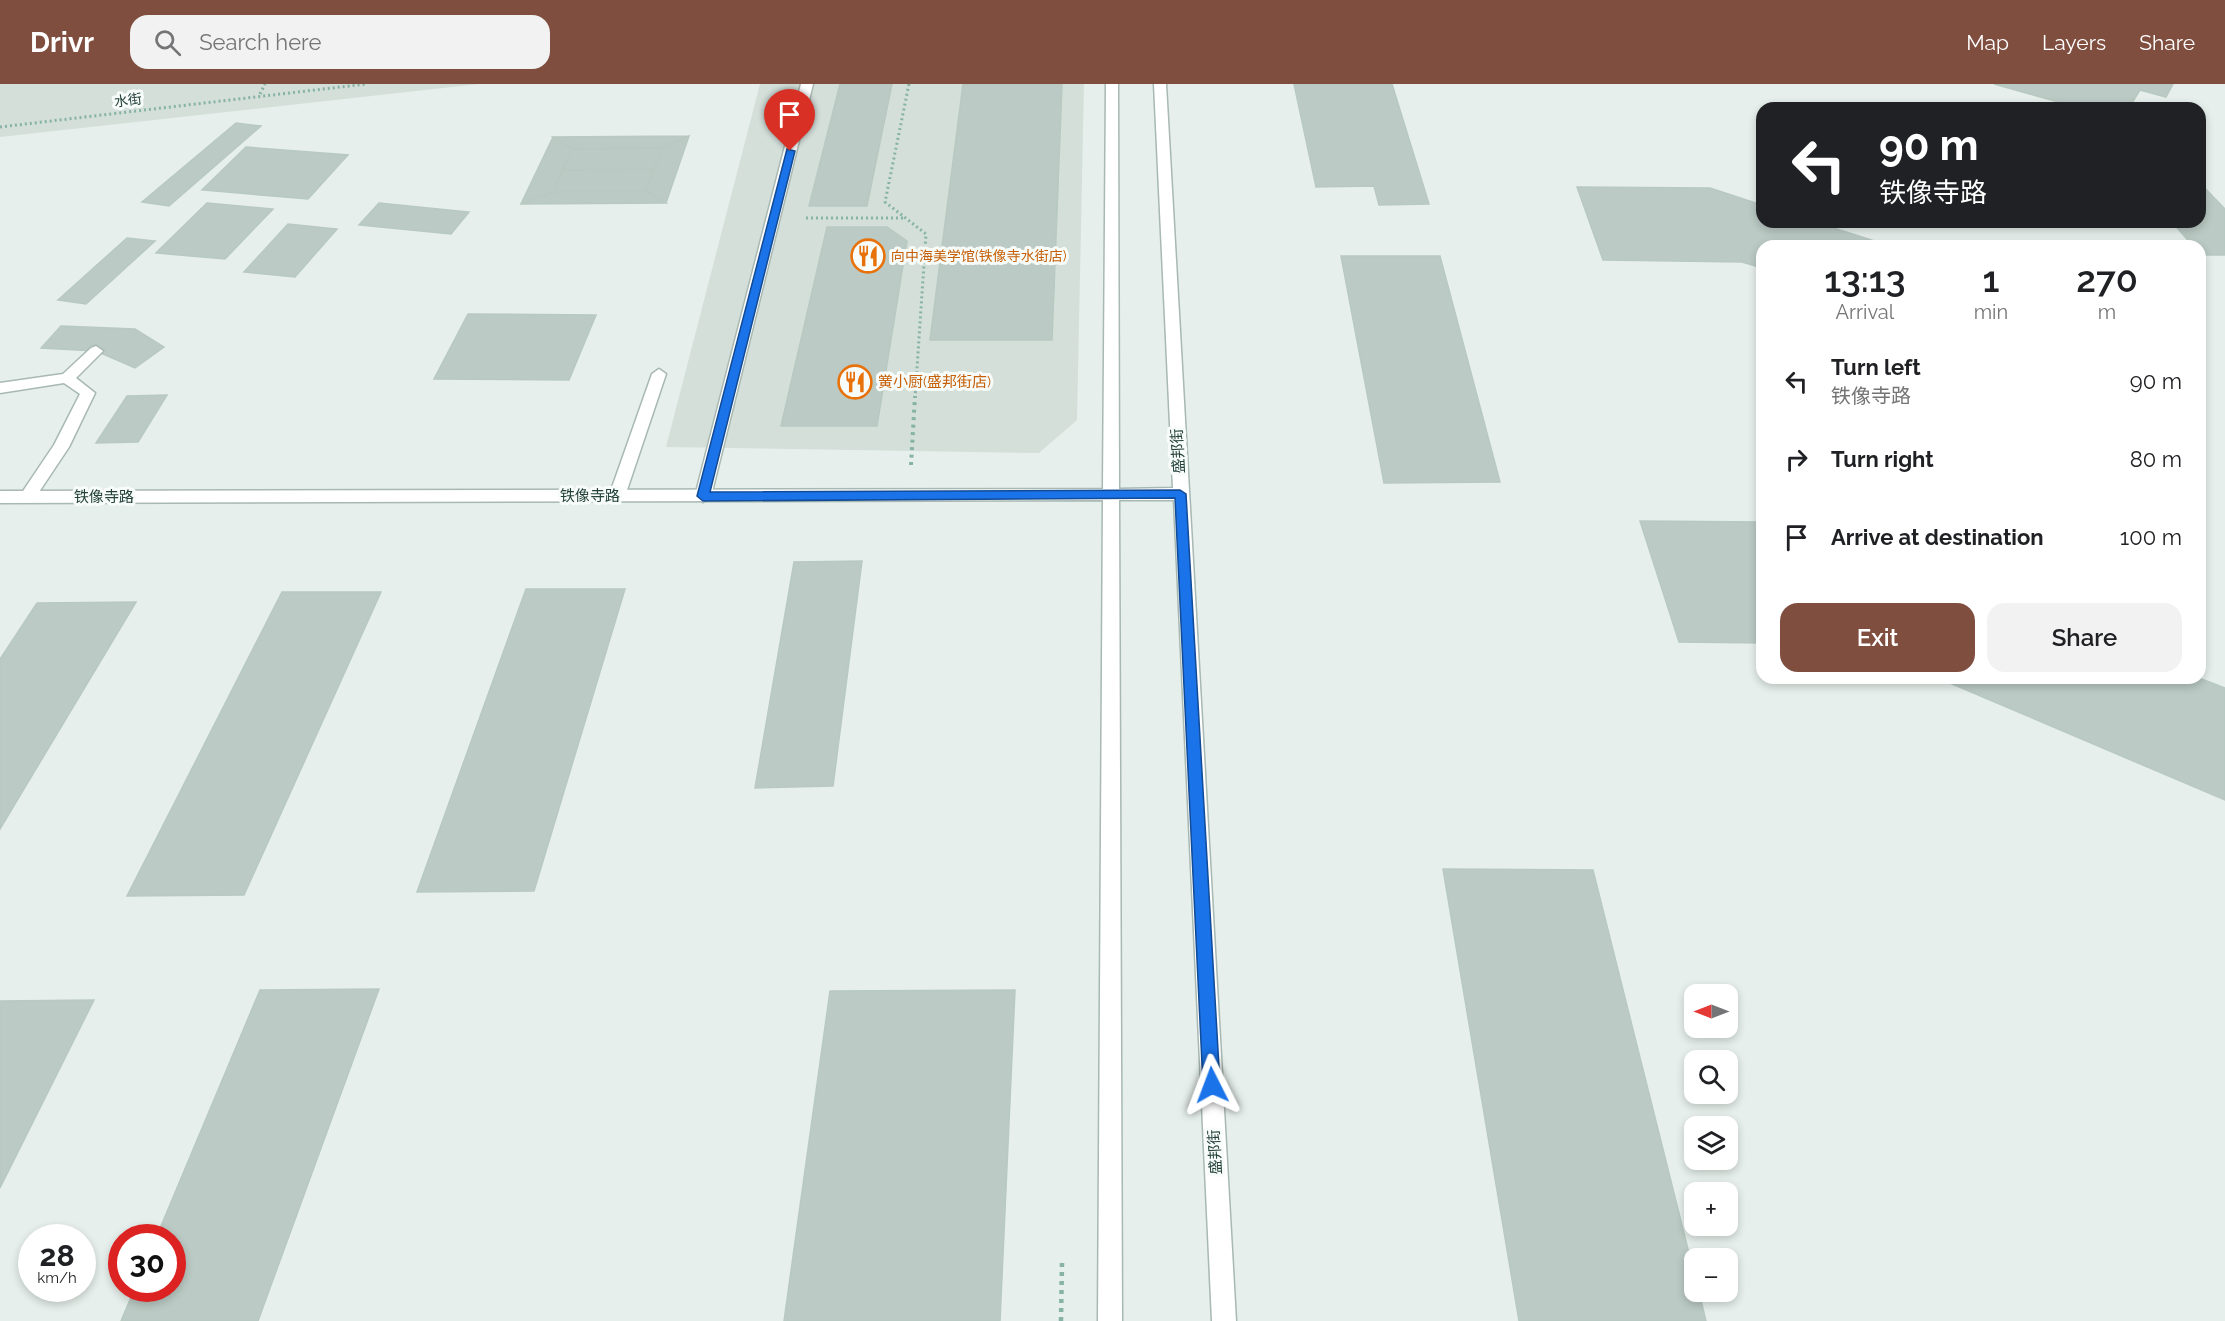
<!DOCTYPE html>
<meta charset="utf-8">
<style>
:root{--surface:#fff;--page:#f2f2f2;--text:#202124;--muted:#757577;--accent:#7f4e3f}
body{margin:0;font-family:Raleway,"Noto Sans SC",sans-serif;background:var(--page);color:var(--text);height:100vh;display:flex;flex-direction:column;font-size:22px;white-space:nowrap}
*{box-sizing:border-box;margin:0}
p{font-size:20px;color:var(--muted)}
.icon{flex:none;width:33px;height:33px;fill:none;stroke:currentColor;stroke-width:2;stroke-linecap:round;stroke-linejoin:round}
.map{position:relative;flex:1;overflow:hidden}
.side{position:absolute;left:1756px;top:156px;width:450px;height:444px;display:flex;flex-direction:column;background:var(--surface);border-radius:18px;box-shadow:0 3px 9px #0003}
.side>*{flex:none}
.banner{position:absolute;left:1756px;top:18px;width:450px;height:126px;border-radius:18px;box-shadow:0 3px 9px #0003;background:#202124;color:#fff;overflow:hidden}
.needle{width:39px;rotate:270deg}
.controls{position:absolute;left:1684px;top:900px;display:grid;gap:12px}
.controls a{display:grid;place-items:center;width:54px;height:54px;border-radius:12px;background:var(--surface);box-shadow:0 3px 9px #0003;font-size:30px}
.speed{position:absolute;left:18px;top:1140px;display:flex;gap:12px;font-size:30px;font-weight:700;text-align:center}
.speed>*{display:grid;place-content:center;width:78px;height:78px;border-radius:50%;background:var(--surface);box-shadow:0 3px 9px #0003;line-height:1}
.speed small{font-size:15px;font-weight:400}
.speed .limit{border:9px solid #d22;background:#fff;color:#111}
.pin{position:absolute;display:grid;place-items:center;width:51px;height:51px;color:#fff;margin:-62px -26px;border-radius:50% 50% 50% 0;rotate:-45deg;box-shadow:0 0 6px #0007}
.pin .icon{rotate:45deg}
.me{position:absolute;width:66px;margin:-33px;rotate:357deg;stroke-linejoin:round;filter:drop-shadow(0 0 4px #0008)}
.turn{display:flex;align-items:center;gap:21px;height:126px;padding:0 24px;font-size:27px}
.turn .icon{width:78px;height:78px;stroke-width:2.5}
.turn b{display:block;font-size:42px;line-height:51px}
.eta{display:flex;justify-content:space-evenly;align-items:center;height:102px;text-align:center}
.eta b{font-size:36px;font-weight:600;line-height:42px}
.primary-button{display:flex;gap:12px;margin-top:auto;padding:12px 24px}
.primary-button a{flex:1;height:69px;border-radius:18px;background:var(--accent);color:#fff;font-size:24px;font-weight:600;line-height:69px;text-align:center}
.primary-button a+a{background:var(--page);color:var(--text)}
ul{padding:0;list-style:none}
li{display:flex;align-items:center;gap:18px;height:78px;padding:0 24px}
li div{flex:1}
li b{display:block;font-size:22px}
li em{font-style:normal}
header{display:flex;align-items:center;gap:36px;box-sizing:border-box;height:84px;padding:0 30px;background:var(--accent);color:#fff}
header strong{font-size:28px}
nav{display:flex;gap:33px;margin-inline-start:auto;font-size:21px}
.search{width:420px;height:54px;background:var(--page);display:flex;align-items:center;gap:15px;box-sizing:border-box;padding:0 21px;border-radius:18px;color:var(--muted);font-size:22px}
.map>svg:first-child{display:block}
.built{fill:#d4dfda}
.building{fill:#bbcac4;stroke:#b8c9c2;stroke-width:1.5}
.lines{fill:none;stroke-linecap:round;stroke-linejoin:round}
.service-casing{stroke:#a8b8b2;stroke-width:3}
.minor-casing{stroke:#a8b8b2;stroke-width:3}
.path-far2{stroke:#86b3a5;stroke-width:3;stroke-dasharray:2 3;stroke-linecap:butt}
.path-far1{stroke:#86b3a5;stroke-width:4;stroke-dasharray:3 4.5;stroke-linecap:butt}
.path{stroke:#86b3a5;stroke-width:4.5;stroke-dasharray:4 5;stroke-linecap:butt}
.service{fill:#fff;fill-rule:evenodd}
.minor{fill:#fff;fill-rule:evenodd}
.route{fill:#1a73e8;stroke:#114b97;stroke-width:1.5}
.labels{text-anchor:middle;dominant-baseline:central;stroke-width:6;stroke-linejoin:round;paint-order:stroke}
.far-street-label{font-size:14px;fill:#24423a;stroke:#f7fbf9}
.far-food-label{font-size:14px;fill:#c56008;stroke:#f7fbf9;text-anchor:start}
.food-label{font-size:15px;fill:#c56008;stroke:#f7fbf9;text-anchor:start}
.street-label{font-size:15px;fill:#24423a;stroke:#f7fbf9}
</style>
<header>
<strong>Drivr</strong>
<div class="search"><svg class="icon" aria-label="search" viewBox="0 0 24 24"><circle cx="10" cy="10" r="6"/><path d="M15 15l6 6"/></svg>Search here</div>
<nav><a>Map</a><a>Layers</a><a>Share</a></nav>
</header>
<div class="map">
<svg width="2225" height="1237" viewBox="0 0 2225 1237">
<rect width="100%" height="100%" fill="#e6efeb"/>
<!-- built -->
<path class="built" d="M0,0H479L0,53Z
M760,0H1084L1077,336L1039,369L666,363Z"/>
<!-- building -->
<path class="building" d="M840,0H892L867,122H809Z
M963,0H1062L1052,256H930Z
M1294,0H1392L1429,120L1379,121L1374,102L1316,103Z
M1994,0H2173L2166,13L2140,6L2132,19L2137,24H2080Z
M236,39L261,42L169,122L142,118Z
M689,52L666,119L646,107L662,64Z
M689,52L662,64L572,65L553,53Z
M553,53L572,65L553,108L521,120Z
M246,63L348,71L308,115L202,106Z
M662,64L654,85L562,86L572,65Z
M654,85L646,107L553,108L562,86Z
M2200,99L2225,125V171H2201L2200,162H2193L2172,138H2200Z
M1577,103L1710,104L1762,121V138H1815L1890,162H1762V184L1742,178L1603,176Z
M646,107L666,119L521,120L553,108Z
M207,119L273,125L225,175L156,169Z
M379,119L469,128L451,150L359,141Z
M288,140L337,145L295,193L244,188Z
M827,143H887L907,157L877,342H781Z
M127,154L155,157L86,220L58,216Z
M1341,172H1440L1500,398L1384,399Z
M468,230L596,231L569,296L434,295Z
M61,242L135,245L164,263L135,284L96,267L41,264Z
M167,311L138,358L96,359L127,312Z
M1640,437L1762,438V559L1679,558Z
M862,477L833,702L755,704L794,478Z
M526,505H625L534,807L417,808Z
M282,508H381L244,811L127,812Z
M136,518L0,745V575L37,519Z
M1938,594H2199L2225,604V716Z
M1443,785L1593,786L1695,1193V1208H1699L1706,1237H1519Z
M379,905L258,1237H121L135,1204H172V1154H156L260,906Z
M1015,906L1000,1237H784L830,907Z
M94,916L0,1104V917Z"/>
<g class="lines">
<defs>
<path id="service" d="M801,0H813L711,412L703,418L695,412Z
M96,262L103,267L76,294L95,309L69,363L33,417H21L19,413L54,361L80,310L64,299L0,309V299L63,290L91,264Z
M659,285L666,290L625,412L617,418L611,416L609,412L652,290Z"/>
<path id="minor" d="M1106,0H1118L1119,405L1173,404L1154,0H1166L1236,1237H1212L1174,416H1119L1122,1237H1098L1103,416L0,419V407L1103,405Z"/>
</defs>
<!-- service casing -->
<use href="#service" class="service-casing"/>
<!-- minor casing -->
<use href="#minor" class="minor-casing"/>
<!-- path-far2 -->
<path class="path-far2" d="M909,0L885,118L926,150L915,314
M260,10L265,0
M0,43L366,0
M806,134H904"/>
<!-- path-far1 -->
<path class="path-far1" d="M911,381L915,312"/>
<!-- path -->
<path class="path" d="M1061,1237L1062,1179"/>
<!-- service -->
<use href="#service" class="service"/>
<!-- minor -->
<use href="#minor" class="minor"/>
</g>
<!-- route -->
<path class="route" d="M787,65L795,67L710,408L1180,406L1186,410L1220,1001L1218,1007L1212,1009L1206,1007L1203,1001L1175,414L703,417L697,412Z"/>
<!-- icons -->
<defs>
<symbol id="restaurant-ring" viewBox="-11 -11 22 22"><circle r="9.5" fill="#f7fbf9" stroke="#e8710a" stroke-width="1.5"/><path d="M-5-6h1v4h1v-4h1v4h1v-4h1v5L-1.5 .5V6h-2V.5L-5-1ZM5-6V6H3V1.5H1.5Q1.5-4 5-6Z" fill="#e8710a"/></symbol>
</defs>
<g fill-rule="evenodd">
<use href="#restaurant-ring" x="849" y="153" width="38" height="38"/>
<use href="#restaurant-ring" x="836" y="279" width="38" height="38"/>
</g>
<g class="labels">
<!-- far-street labels -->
<g class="far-street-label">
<text transform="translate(128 16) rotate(-7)">水街</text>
</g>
<!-- far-food labels -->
<g class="far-food-label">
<text x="891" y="172">向中海美学馆(铁像寺水街店)</text>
</g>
<!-- food labels -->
<g class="food-label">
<text x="878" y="298">黉小厨(盛邦街店)</text>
</g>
<!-- street labels -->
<g class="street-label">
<text transform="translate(1178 367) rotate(-93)">盛邦街</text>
<text x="590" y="412">铁像寺路</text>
<text x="104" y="413">铁像寺路</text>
<text transform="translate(1215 1068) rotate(-93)">盛邦街</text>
</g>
</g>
</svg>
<div class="controls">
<a><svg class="needle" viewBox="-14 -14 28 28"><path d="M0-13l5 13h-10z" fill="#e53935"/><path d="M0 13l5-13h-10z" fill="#757577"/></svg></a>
<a><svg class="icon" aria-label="search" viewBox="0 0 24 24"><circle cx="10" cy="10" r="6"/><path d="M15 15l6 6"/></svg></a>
<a><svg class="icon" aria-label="layers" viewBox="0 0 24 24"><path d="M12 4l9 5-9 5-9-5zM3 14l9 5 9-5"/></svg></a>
<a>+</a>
<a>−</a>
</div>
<div class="speed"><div>28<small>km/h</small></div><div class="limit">30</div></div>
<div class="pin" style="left:790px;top:67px;background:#d93025"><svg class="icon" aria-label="arrive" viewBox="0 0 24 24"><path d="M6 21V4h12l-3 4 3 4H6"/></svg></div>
<svg class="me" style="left:1212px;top:1001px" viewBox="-20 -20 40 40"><path d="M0-17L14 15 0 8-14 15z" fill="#1a73e8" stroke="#fff" stroke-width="4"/></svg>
<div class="banner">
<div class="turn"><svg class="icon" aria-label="left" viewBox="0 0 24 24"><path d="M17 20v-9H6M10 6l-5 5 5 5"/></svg><div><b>90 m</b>铁像寺路</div></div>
</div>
<section class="side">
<div class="eta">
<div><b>13:13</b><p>Arrival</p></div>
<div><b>1</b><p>min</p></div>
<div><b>270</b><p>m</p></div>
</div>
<ul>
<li><svg class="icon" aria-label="left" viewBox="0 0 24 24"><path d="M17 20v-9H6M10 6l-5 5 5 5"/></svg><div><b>Turn left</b><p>铁像寺路</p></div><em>90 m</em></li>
<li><svg class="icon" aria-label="right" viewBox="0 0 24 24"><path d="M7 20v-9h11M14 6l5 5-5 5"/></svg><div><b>Turn right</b></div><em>80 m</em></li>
<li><svg class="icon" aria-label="arrive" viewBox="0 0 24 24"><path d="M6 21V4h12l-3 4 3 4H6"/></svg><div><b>Arrive at destination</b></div><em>100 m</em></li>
</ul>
<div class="primary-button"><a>Exit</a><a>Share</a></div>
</section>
</div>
